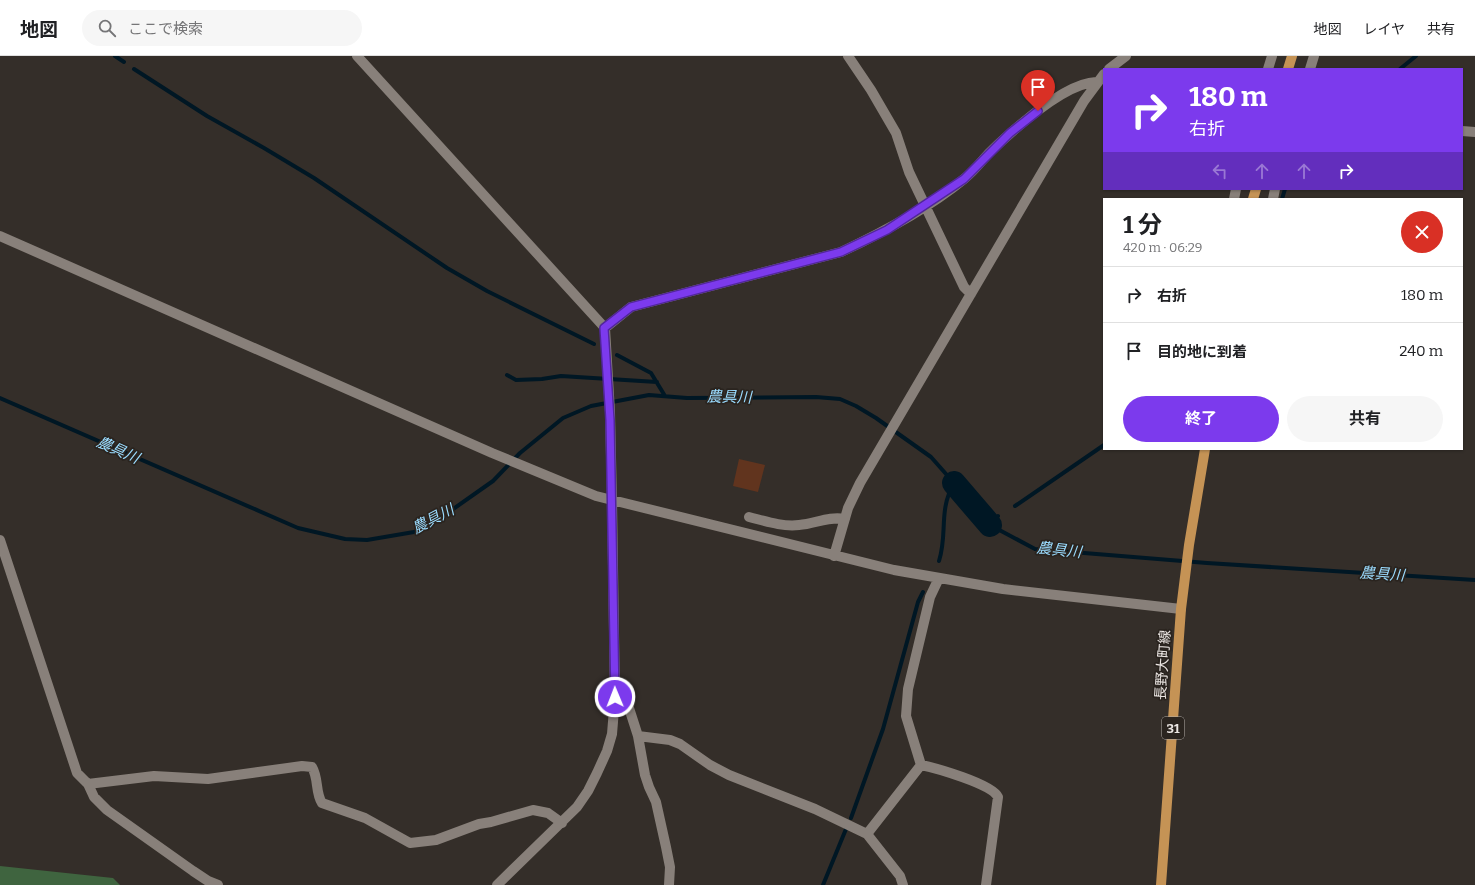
<!DOCTYPE html>
<html lang="ja">
<meta charset="utf-8">
<style>
:root{--surface:#fff;--page:#f6f6f6;--text:#202124;--muted:#757577;--line:#e0e0e0;--accent:#7c3aed}
body{margin:0;font-family:Bitter,"Noto Sans JP",serif;background:var(--page);color:var(--text);height:100vh;display:flex;flex-direction:column;font-size:15px;white-space:nowrap}
*{box-sizing:border-box;margin:0}
p{font-size:13px;color:var(--muted)}
.icon{flex:none;width:22px;height:22px;fill:none;stroke:currentColor;stroke-width:2;stroke-linecap:round;stroke-linejoin:round}
.map{position:relative;flex:1;overflow:hidden}
.side{position:absolute;left:1103px;top:142px;width:360px;height:252px;display:flex;flex-direction:column;background:var(--surface);border-radius:0px;box-shadow:0 1px 3px #0004}
.side>*{flex:none}
.guide{position:absolute;left:1103px;top:12px;width:360px;height:122px;border-radius:0px;box-shadow:0 1px 3px #0004;background:#7c3aed;color:#fff;overflow:hidden}
.pin{position:absolute;display:grid;place-items:center;width:34px;height:34px;color:#fff;margin:-41px -17px;border-radius:50% 50% 50% 0;rotate:-45deg;box-shadow:0 0 4px #0007}
.pin .icon{rotate:45deg}
.me{position:absolute;width:44px;margin:-22px;rotate:359deg;stroke-linejoin:round;filter:drop-shadow(0 0 3px #0008)}
.turn{display:flex;align-items:center;gap:14px;height:84px;padding:0 20px;font-size:18px}
.turn .icon{width:52px;height:52px;stroke-width:2.5}
.turn b{display:block;font-size:28px;line-height:34px}
.lanes{display:flex;align-items:center;height:38px;padding:0 20px;background:#0003;justify-content:center;gap:20px;direction:ltr}
.lanes .off{opacity:.35}
.round{display:grid;place-items:center;flex:none;width:42px;height:42px;border-radius:21px;background:var(--page)}
.head{display:flex;align-items:center;justify-content:space-between;height:68px;padding:0 20px}
h1{font-size:24px;font-weight:700;line-height:30px}
.action{display:flex;gap:8px;margin-top:auto;padding:8px 20px}
.action a{flex:1;height:46px;border-radius:24px;background:var(--accent);color:#fff;font-size:16px;font-weight:700;line-height:46px;text-align:center}
.action a+a{background:var(--page);color:var(--text)}
ul{padding:0;list-style:none}
li{display:flex;align-items:center;gap:12px;height:56px;padding:0 20px;border-top:1px solid var(--line)}
li div{flex:1}
li b{display:block;font-size:15px}
li em{font-style:normal}
header{display:flex;align-items:center;gap:24px;box-sizing:border-box;height:56px;padding:0 20px;background:var(--surface);border-bottom:1px solid var(--line)}
header strong{font-size:19px}
nav{display:flex;gap:22px;margin-inline-start:auto;font-size:14px}
.search{width:280px;height:36px;background:var(--page);display:flex;align-items:center;gap:10px;box-sizing:border-box;padding:0 14px;border-radius:22px;color:var(--muted);font-size:15px}
.map>svg:first-child{display:block}
.forest{fill:#3f643f}
.lines{fill:none;stroke-linecap:round;stroke-linejoin:round}
.stream{stroke:#001724;stroke-width:4}
.river{stroke:#001724;stroke-width:24}
.building{fill:#61341e}
.minor{stroke:#88807a;stroke-width:10}
.major{stroke:#c59355;stroke-width:10}
.route-casing{stroke:#51269a;stroke-width:10}
.route{stroke:#7c3aed;stroke-width:7}
.labels{text-anchor:middle;dominant-baseline:central;stroke-width:3.5;stroke-linejoin:round;paint-order:stroke}
.shield{fill:#2a241f;stroke:#b1aca8;stroke-width:1}
.shield-label{font-size:13px;font-weight:bold;fill:#ebe6e3}
.street-label{font-size:14px;fill:#ebe6e3;stroke:#2a241f}
.water-label{font-size:15px;font-style:italic;fill:#9bdcff;stroke:#2a241f}
</style>
<header>
<strong>地図</strong>
<div class="search"><svg class="icon" aria-label="search" viewBox="0 0 24 24"><circle cx="10" cy="10" r="6"/><path d="M15 15l6 6"/></svg>ここで検索</div>
<nav><a>地図</a><a>レイヤ</a><a>共有</a></nav>
</header>
<div class="map">
<svg width="1475" height="829" viewBox="0 0 1475 829">
<rect width="100%" height="100%" fill="#342e29"/>
<!-- forest -->
<path class="forest" d="M0,810L113,822L120,829H0Z"/>
<g class="lines">
<!-- stream -->
<path class="stream" d="M115,0L124,6
M134,13L207,60L264,92L314,122L447,212L487,235L594,288
M1400,13L1416,0
M1282,143L1285,133
M617,299L651,317L665,340
M507,319L516,324L542,323L561,320L657,326
M0,342L298,472L345,483L367,484L414,476L439,463L493,425L520,397L563,362L591,350L649,339L687,342L816,341L840,343L856,350L876,362L931,401L954,427C938,455 948,477 939,505
M1015,450L1104,389
M998,460L990,469L1035,493L1207,507L1475,524
M851,762L883,673L918,546L923,536
M823,829L846,773"/>
<!-- river -->
<path class="river" d="M954,427L990,469"/>
</g>
<!-- building -->
<path class="building" d="M739,403L765,409L758,436L733,430Z"/>
<g class="lines">
<!-- minor -->
<path class="minor" d="M357,0L605,272L610,356L612,445L615,641L612,678L607,695L597,717L588,735L577,751L497,829
M848,0L871,34L896,77L909,116L964,231L971,238
M1109,13L1126,0
M1268,13L1272,0
M1310,13L1314,0
M1462,75L1475,76
M1234,143L1236,133
M1273,143L1275,133
M0,180L492,397L596,440L894,514L1003,533L1181,553
M605,272L631,251L841,196C884,176 927,153 964,123C973,116 981,106 989,97C1012,75 1064,27 1096,26
M749,461C765,465 782,471 799,469C815,468 828,460 845,463
M0,484L77,717L88,728L94,741L107,754L193,815L208,825L218,829
M834,500L848,452L860,427L1084,45L1104,18
M615,641L625,646L629,652L638,680L645,719L649,731L656,746L666,791L670,811L669,829
M638,680L670,684L680,688L710,709L729,719L815,753L867,778L900,820L903,829
M921,709L906,660L908,633L930,541L939,522
M88,728L154,720L208,723L302,710L312,711C319,723 315,736 322,747L365,762L410,787L436,784L479,768L491,766L533,754L548,757L562,767
M867,778L921,709C936,712 992,728 998,741L986,829"/>
<!-- major -->
<path class="major" d="M1288,13L1292,0
M1253,143L1256,133
M1161,829L1181,553L1189,489L1205,393"/>
</g>
<g class="lines">
<defs>
<path id="route" d="M615,641L610,364L604,272L631,251L841,196L887,174L964,123L1010,77L1038,55"/>
</defs>
<!-- route casing -->
<use href="#route" class="route-casing"/>
<!-- route -->
<use href="#route" class="route"/>
</g>
<g class="labels">
<!-- shield labels -->
<rect class="shield" x="1162" y="661" width="22" height="22" rx="3"/>
<g class="shield-label">
<text x="1173" y="672">31</text>
</g>
<!-- street labels -->
<g class="street-label">
<text transform="translate(1163 609) rotate(-86)">長野大町線</text>
</g>
<!-- water labels -->
<g class="water-label">
<text transform="translate(729 341) rotate(1)">農具川</text>
<text transform="translate(118 394) rotate(24)">農具川</text>
<text transform="translate(433 463) rotate(-28)">農具川</text>
<text transform="translate(1059 494) rotate(6)">農具川</text>
<text transform="translate(1382 518) rotate(4)">農具川</text>
</g>
</g>
</svg>
<div class="pin" style="left:1038px;top:55px;background:#d93025"><svg class="icon" aria-label="arrive" viewBox="0 0 24 24"><path d="M6 21V4h12l-3 4 3 4H6"/></svg></div>
<svg class="me" style="left:615px;top:641px" viewBox="-20 -20 40 40"><circle r="17" fill="#7c3aed" stroke="#fff" stroke-width="3"/><path d="M0-11L8 9 0 5-8 9z" fill="#fff"/></svg>
<div class="guide">
<div class="turn"><svg class="icon" aria-label="right" viewBox="0 0 24 24"><path d="M7 20v-9h11M14 6l5 5-5 5"/></svg><div><b>180 m</b>右折</div></div>
<div class="lanes"><svg class="icon off" aria-label="left" viewBox="0 0 24 24"><path d="M17 20v-9H6M10 6l-5 5 5 5"/></svg><svg class="icon off" aria-label="ahead" viewBox="0 0 24 24"><path d="M12 20V5M6 11l6-6 6 6"/></svg><svg class="icon off" aria-label="ahead" viewBox="0 0 24 24"><path d="M12 20V5M6 11l6-6 6 6"/></svg><svg class="icon" aria-label="right" viewBox="0 0 24 24"><path d="M7 20v-9h11M14 6l5 5-5 5"/></svg></div>
</div>
<section class="side">
<div class="head"><div><h1>1 分</h1><p>420 m · 06:29</p></div><a class="round" style="background:#d93025;color:#fff"><svg class="icon" aria-label="close" viewBox="0 0 24 24"><path d="M6 6l12 12M18 6L6 18"/></svg></a></div>
<ul>
<li><svg class="icon" aria-label="right" viewBox="0 0 24 24"><path d="M7 20v-9h11M14 6l5 5-5 5"/></svg><div><b>右折</b></div><em>180 m</em></li>
<li><svg class="icon" aria-label="arrive" viewBox="0 0 24 24"><path d="M6 21V4h12l-3 4 3 4H6"/></svg><div><b>目的地に到着</b></div><em>240 m</em></li>
</ul>
<div class="action"><a>終了</a><a>共有</a></div>
</section>
</div>
